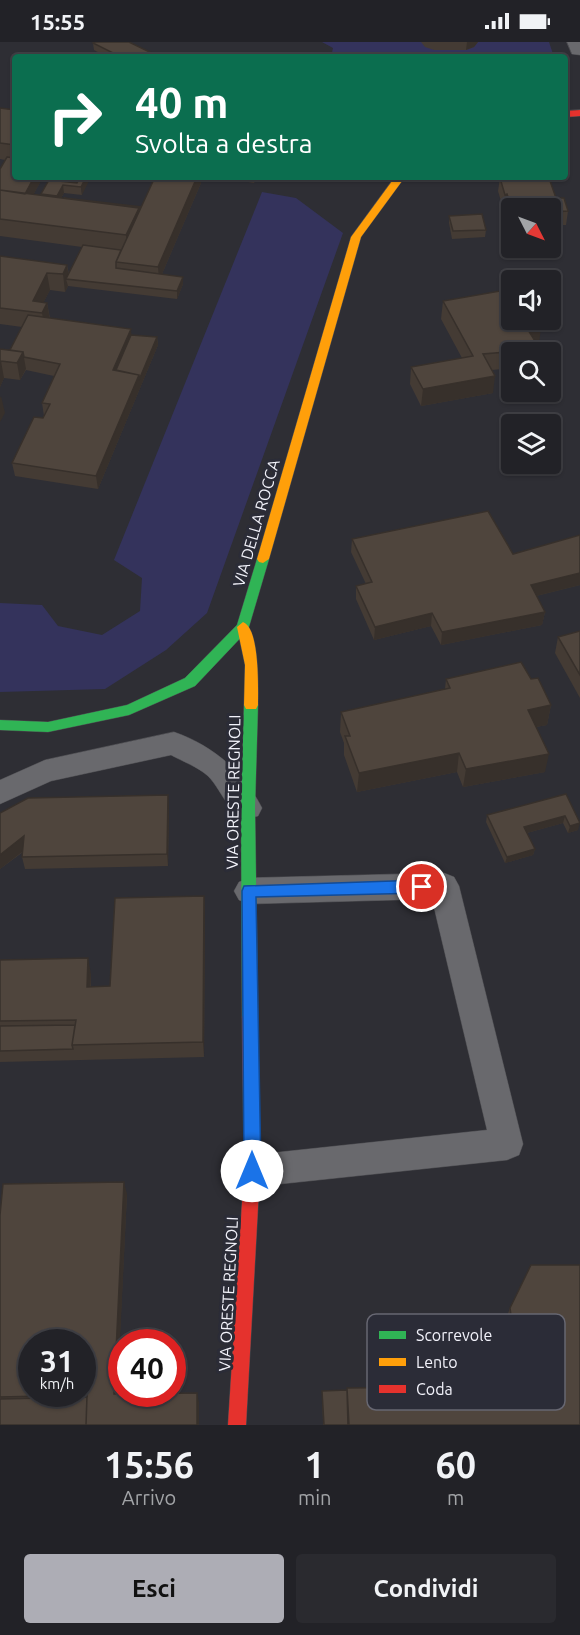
<!DOCTYPE html>
<html lang="it">
<style>
:root{--surface:#222227;--page:#2a2a2f;--text:#f1f3f6;--muted:#a2a4a7;--line:#3f3f44;--accent:#adadb5}
body{margin:0;font-family:Ubuntu,sans-serif;background:var(--page);color:var(--text);height:100vh;display:flex;flex-direction:column;font-size:22px;white-space:nowrap}
*{box-sizing:border-box;margin:0}
p{font-size:20px;color:var(--muted)}
.icon{flex:none;width:33px;height:33px;fill:none;stroke:currentColor;stroke-width:2;stroke-linecap:round;stroke-linejoin:round}
.map{position:relative;height:1383px;overflow:hidden}
.drawer{display:flex;flex-direction:column;background:var(--surface);flex:1}
.drawer>*{flex:none}
.banner{position:absolute;left:12px;top:12px;width:556px;height:126px;border-radius:6px;box-shadow:0 2px 4px #0004,0 0 0 2px var(--line);background:#0b6e4f;color:#fff;overflow:hidden}
.needle{width:39px;rotate:132deg}
.controls{position:absolute;left:501px;top:156px;display:grid;gap:12px}
.controls a{display:grid;place-items:center;width:60px;height:60px;border-radius:6px;background:var(--surface);box-shadow:0 2px 4px #0004,0 0 0 2px var(--line);font-size:30px}
.speed{position:absolute;left:18px;top:1287px;display:flex;gap:12px;font-size:30px;font-weight:700;text-align:center}
.speed>*{display:grid;place-content:center;width:78px;height:78px;border-radius:50%;background:var(--surface);box-shadow:0 2px 4px #0004,0 0 0 2px var(--line);line-height:1}
.speed small{font-size:15px;font-weight:400}
.speed .limit{border:9px solid #d22;background:#fff;color:#111}
.pin{position:absolute;display:grid;place-items:center;width:51px;height:51px;color:#fff;margin:-26px;border:3px solid #fff;border-radius:50%;box-shadow:0 2px 6px #0007}
.me{position:absolute;width:66px;margin:-33px;rotate:0deg;stroke-linejoin:round;filter:drop-shadow(0 0 4px #0008)}
.turn{display:flex;align-items:center;gap:21px;height:126px;padding:0 24px;font-size:27px}
.turn .icon{width:78px;height:78px;stroke-width:2.5}
.turn b{display:block;font-size:42px;line-height:51px}
.eta{display:flex;justify-content:space-evenly;align-items:center;height:102px;text-align:center}
.eta b{font-size:36px;font-weight:700;line-height:42px}
.action{display:flex;gap:12px;margin-top:auto;padding:12px 24px}
.action a{flex:1;height:69px;border-radius:6px;background:var(--accent);color:#111;font-size:24px;font-weight:700;line-height:69px;text-align:center}
.action a+a{background:var(--page);color:var(--text)}
.status{display:flex;justify-content:space-between;align-items:center;height:42px;padding:0 30px;background:var(--surface);direction:ltr}
.status svg{height:16px;fill:currentColor}
.map>svg:first-child{display:block}
.green{fill:#34335c}
.lines{fill:none;stroke-linecap:round;stroke-linejoin:round}
.lane-casing{stroke:#4c4c50;stroke-width:1}
.street-casing{stroke:#4c4c50;stroke-width:1}
.fast-casing{stroke:#4c4c50;stroke-width:1}
.slow-casing{stroke:#4c4c50;stroke-width:1}
.jam-casing{stroke:#4c4c50;stroke-width:1}
.lane{fill:#69696d;fill-rule:evenodd}
.street{fill:#69696d;fill-rule:evenodd}
.fast{fill:#30b455;fill-rule:evenodd}
.slow{fill:#ff9f0a;fill-rule:evenodd}
.jam{fill:#e5322d;fill-rule:evenodd}
.wall{fill:#443b34}
.shaded-wall{fill:#37302b}
.building{fill:#4f453d;stroke:#37302b;stroke-width:1.5;fill-rule:evenodd}
.route{fill:#1a73e8;stroke:#114b97;stroke-width:1.5}
.labels{text-anchor:middle;dominant-baseline:central;stroke-width:6;stroke-linejoin:round;paint-order:stroke}
.street-label{font-size:16px;fill:#f2f2fa;stroke:#2b2c37}
.key{fill:#2b2c37;stroke:#676772;stroke-width:1.5}
.key-label{font-size:16px;fill:#f2f2fa}
</style>
<div class="status"><b>15:55</b><svg viewBox="0 0 49 12"><path d="M0 12V9h3v3zM5 12V6h3v6zM10 12V3h3v9zM15 12V0h3v12zM26 1h20v11H26zM47 4h2v5h-2z"/></svg></div>
<div class="map">
<svg width="580" height="1383" viewBox="0 0 580 1383">
<rect width="100%" height="100%" fill="#2e2e34"/>
<!-- green -->
<path class="green" d="M322,0H549L554,15H331L333,6Z
M262,150L296,156L343,191L207,571L166,608L105,647L0,650V561L42,563L58,584L102,593L140,569L142,536L114,518Z"/>
<g class="lines">
<defs>
<path id="lane" d="M174,690C212,703 244,730 262,766L258,774C231,783 224,750 208,734C198,725 182,719 171,713L51,739L0,762V738L45,718Z
M444,831L454,835L459,844L523,1102L519,1113L507,1118L252,1145L240,1140L235,1129L240,1118L252,1113L487,1088L432,857L249,862L239,858L234,849L239,840L249,836Z"/>
<path id="street" d="M567,0H580V13L572,12Z"/>
<path id="fast" d="M263,513L269,517L248,588L195,644L129,673L48,690L0,688V678L48,680L127,663L185,636L237,583L257,517Z
M251,658L256,659L258,663L255,766L258,975L255,980L250,982L245,980L242,975L241,766L244,663L246,659Z"/>
<path id="slow" d="M395,135H405L361,195L269,517L263,521L259,520L257,517L351,195Z
M243,580C260,586 258,647 258,663L256,667H246L244,663L245,623L237,585Z"/>
<path id="jam" d="M580,68V74L566,75V69Z
M250,968L255,970L258,975L260,1129L246,1383H228L244,1129L242,975L245,970Z"/>
</defs>
<!-- lane casing -->
<use href="#lane" class="lane-casing"/>
<!-- street casing -->
<use href="#street" class="street-casing"/>
<!-- fast casing -->
<use href="#fast" class="fast-casing"/>
<!-- slow casing -->
<use href="#slow" class="slow-casing"/>
<!-- jam casing -->
<use href="#jam" class="jam-casing"/>
<!-- lane -->
<use href="#lane" class="lane"/>
<!-- street -->
<use href="#street" class="street"/>
<!-- fast -->
<use href="#fast" class="fast"/>
<!-- slow -->
<use href="#slow" class="slow"/>
<!-- jam -->
<use href="#jam" class="jam"/>
</g>
<!-- wall -->
<path class="wall" d="M421,0H478L474,5L466,8H434L425,5Z
M93,1L158,14V15H107L94,8Z
M0,66L15,68V135H43L33,153L42,154L41,152L49,138L77,141L80,135L82,153L64,151L61,156L141,165L155,135H201V141L162,232L183,235V242L177,257L68,244L65,250L50,248L43,261H47L50,276L131,287V293L157,295L158,303L98,447L15,434L12,421L43,376L44,374L42,361L54,334L26,328L20,338L4,336L0,345V307L10,308L22,285L0,282V214L67,223L69,232L82,205L0,194V127L5,118L0,117Z
M248,135H257L254,141L248,140Z
M500,136L556,156L568,169L566,183H550V166H512L511,184L506,166H503L498,149Z
M449,174L486,188L485,195L452,197L449,181Z
M443,259L539,302L537,303L535,310H512V326L492,328L493,351L421,364L410,342L411,325L462,316L441,277Z
M580,493V543L536,554L545,570L542,583L441,603L431,584L374,598L356,557V544L366,542L351,510L352,497L513,512Z
M580,589V656L555,611L558,595Z
M446,637H531L551,663L547,683L536,685L545,730L463,745L457,730L357,750L344,713V701L340,690L341,670L445,647Z
M566,752L578,788L568,791L563,781L527,791L535,807L533,813L505,821L486,780L487,773Z
M169,765L168,824L25,827L22,815L23,810L0,827V771Z
M204,854L205,870L204,1015L0,1020V918L91,932V945L110,944Z
M127,1152L117,1352L199,1360L0,1383V1173Z
M510,1266L580,1383H323L322,1349L515,1344L506,1277Z"/>
<!-- shaded-wall -->
<path class="shaded-wall" d="M467,0H478L474,5L466,8Z
M34,135H43L25,168L23,155Z
M86,135H91L82,153L81,145Z
M197,135H201V141L159,239L158,225Z
M63,143L64,151L58,161L57,154Z
M139,166L140,183L127,210L126,193Z
M67,223L69,237H66L68,244L65,250L63,232Z
M47,231L50,248L38,271L33,259Z
M183,235V242L177,257V249Z
M47,261L50,278L45,288L42,271Z
M541,285L539,302L537,303L535,310H518L519,309L517,306L528,288Z
M131,287L132,300L117,335L113,328Z
M157,295L158,303L98,447L96,434L139,333Z
M23,310L26,327L20,338L17,321Z
M1,319L4,336L0,345V321Z
M495,334L493,351L421,364L423,347Z
M1,354L5,371L0,380V356Z
M580,531V543L528,556L531,543Z
M545,570L542,583L441,603L442,590Z
M432,571L431,584L374,598L375,585Z
M551,663L547,683L524,687L528,668Z
M459,711L457,730L357,750L359,731Z
M549,712L545,730L463,745L466,727Z
M168,753L169,765L168,824L167,812Z
M565,774L563,781L523,792L524,785Z
M580,781L578,788L568,791L570,784Z
M24,794L27,806L0,827V813Z
M535,807L533,813L505,821L507,815Z
M204,854L205,870L204,1015L203,1000Z
M88,916L91,932L90,960L87,945Z
M124,1140L127,1152L117,1361L114,1352Z
M197,1351L199,1360V1383H197Z"/>
<!-- building -->
<path class="building" d="M95,0H129L158,14L156,15H121L93,1Z
M0,66L15,68V103L0,101Z
M7,115L15,116V135H34L25,152L0,148V127Z
M80,135H86L81,145L63,143L57,154L41,152L49,138L77,141Z
M155,135H197L158,225L116,220Z
M500,136H549L556,156H564L568,169L550,170V166H512L507,152L505,153Z
M0,148L139,166L126,193L0,177Z
M64,156L141,165L139,170V166Z
M482,172L486,188L453,189L449,174Z
M83,203L121,208L116,220V226L183,235L177,249L66,237Z
M0,214L67,223L63,232L47,231L33,259L47,261L42,271L0,266Z
M512,247V278H537L541,285L528,288L537,302L517,306L519,309L483,312L495,334L423,347L411,325L473,314L443,259Z
M28,273L131,287L113,328L139,333L96,434L12,421L34,375L43,376L50,362L42,361L60,322L24,315L23,310L10,308Z
M131,293L157,295L139,338V333L116,328Z
M0,307L23,310L17,321L1,319L0,321Z
M488,469L513,512L580,493V531L531,543L545,570L442,590L432,571L375,585L356,544L372,540L352,497Z
M580,589V633L558,595Z
M521,620L531,637L538,636L551,663L528,668L549,712L466,727L459,711L359,731L345,694H350L341,670L450,646L446,637Z
M566,752L580,781L570,784L565,774L524,785L535,807L507,815L487,773Z
M168,753L167,812L22,815L24,794L0,813V771L28,756Z
M204,854L203,1000L72,1003L76,978L0,979V918L88,916L87,945L110,944L115,856Z
M75,983L72,1003L73,1007L0,1009V984Z
M124,1140L114,1352L197,1351V1383H86L87,1353L0,1355V1173L3,1142ZM32,1300H82V1352H32Z
M531,1223H580V1383H349L347,1346L521,1344L510,1266Z
M347,1348L348,1383H324L322,1349Z
M87,1355L86,1383H0V1357Z"/>
<!-- route -->
<path class="route" d="M422,838L429,845L422,851L256,855L261,1129L258,1135L252,1137L246,1135L244,1129L242,849L244,844Z"/>
<g class="labels">
<!-- street labels -->
<g class="street-label">
<text transform="translate(256 481) rotate(-74)">VIA DELLA ROCCA</text>
<text transform="translate(233 750) rotate(-89)">VIA ORESTE REGNOLI</text>
<text transform="translate(228 1252) rotate(-87)">VIA ORESTE REGNOLI</text>
</g>
</g>
<!-- legend -->
<rect x="367" y="1272" width="198" height="96" rx="9" class="key"/>
<rect x="379" y="1289" width="27" height="8" fill="#30b455"/>
<rect x="379" y="1316" width="27" height="8" fill="#ff9f0a"/>
<rect x="379" y="1343" width="27" height="8" fill="#e5322d"/>
<g class="key-label">
<text x="416" y="1299">Scorrevole</text>
<text x="416" y="1326">Lento</text>
<text x="416" y="1353">Coda</text>
</g>
</svg>
<div class="controls">
<a><svg class="needle" viewBox="-14 -14 28 28"><path d="M0-13l5 13h-10z" fill="#e53935"/><path d="M0 13l5-13h-10z" fill="#a2a4a7"/></svg></a>
<a><svg class="icon" aria-label="sound" viewBox="0 0 24 24"><path d="M4 9h4l5-4v14l-5-4H4zM17 9q2 3 0 6"/></svg></a>
<a><svg class="icon" aria-label="search" viewBox="0 0 24 24"><circle cx="10" cy="10" r="6"/><path d="M15 15l6 6"/></svg></a>
<a><svg class="icon" aria-label="layers" viewBox="0 0 24 24"><path d="M12 4l9 5-9 5-9-5zM3 14l9 5 9-5"/></svg></a>
</div>
<div class="speed"><div>31<small>km/h</small></div><div class="limit">40</div></div>
<div class="pin" style="left:422px;top:845px;background:#d93025"><svg class="icon" aria-label="arrive" viewBox="0 0 24 24"><path d="M6 21V4h12l-3 4 3 4H6"/></svg></div>
<svg class="me" style="left:252px;top:1129px" viewBox="-20 -20 40 40"><circle r="19" fill="#fff"/><path d="M0-13L10 11 0 6-10 11z" fill="#1a73e8"/></svg>
<div class="banner">
<div class="turn"><svg class="icon" aria-label="right" viewBox="0 0 24 24"><path d="M7 20v-9h11M14 6l5 5-5 5"/></svg><div><b>40 m</b>Svolta a destra</div></div>
</div>
</div>
<section class="drawer">
<div class="eta">
<div><b>15:56</b><p>Arrivo</p></div>
<div><b>1</b><p>min</p></div>
<div><b>60</b><p>m</p></div>
</div>
<div class="action"><a>Esci</a><a>Condividi</a></div>
</section>
